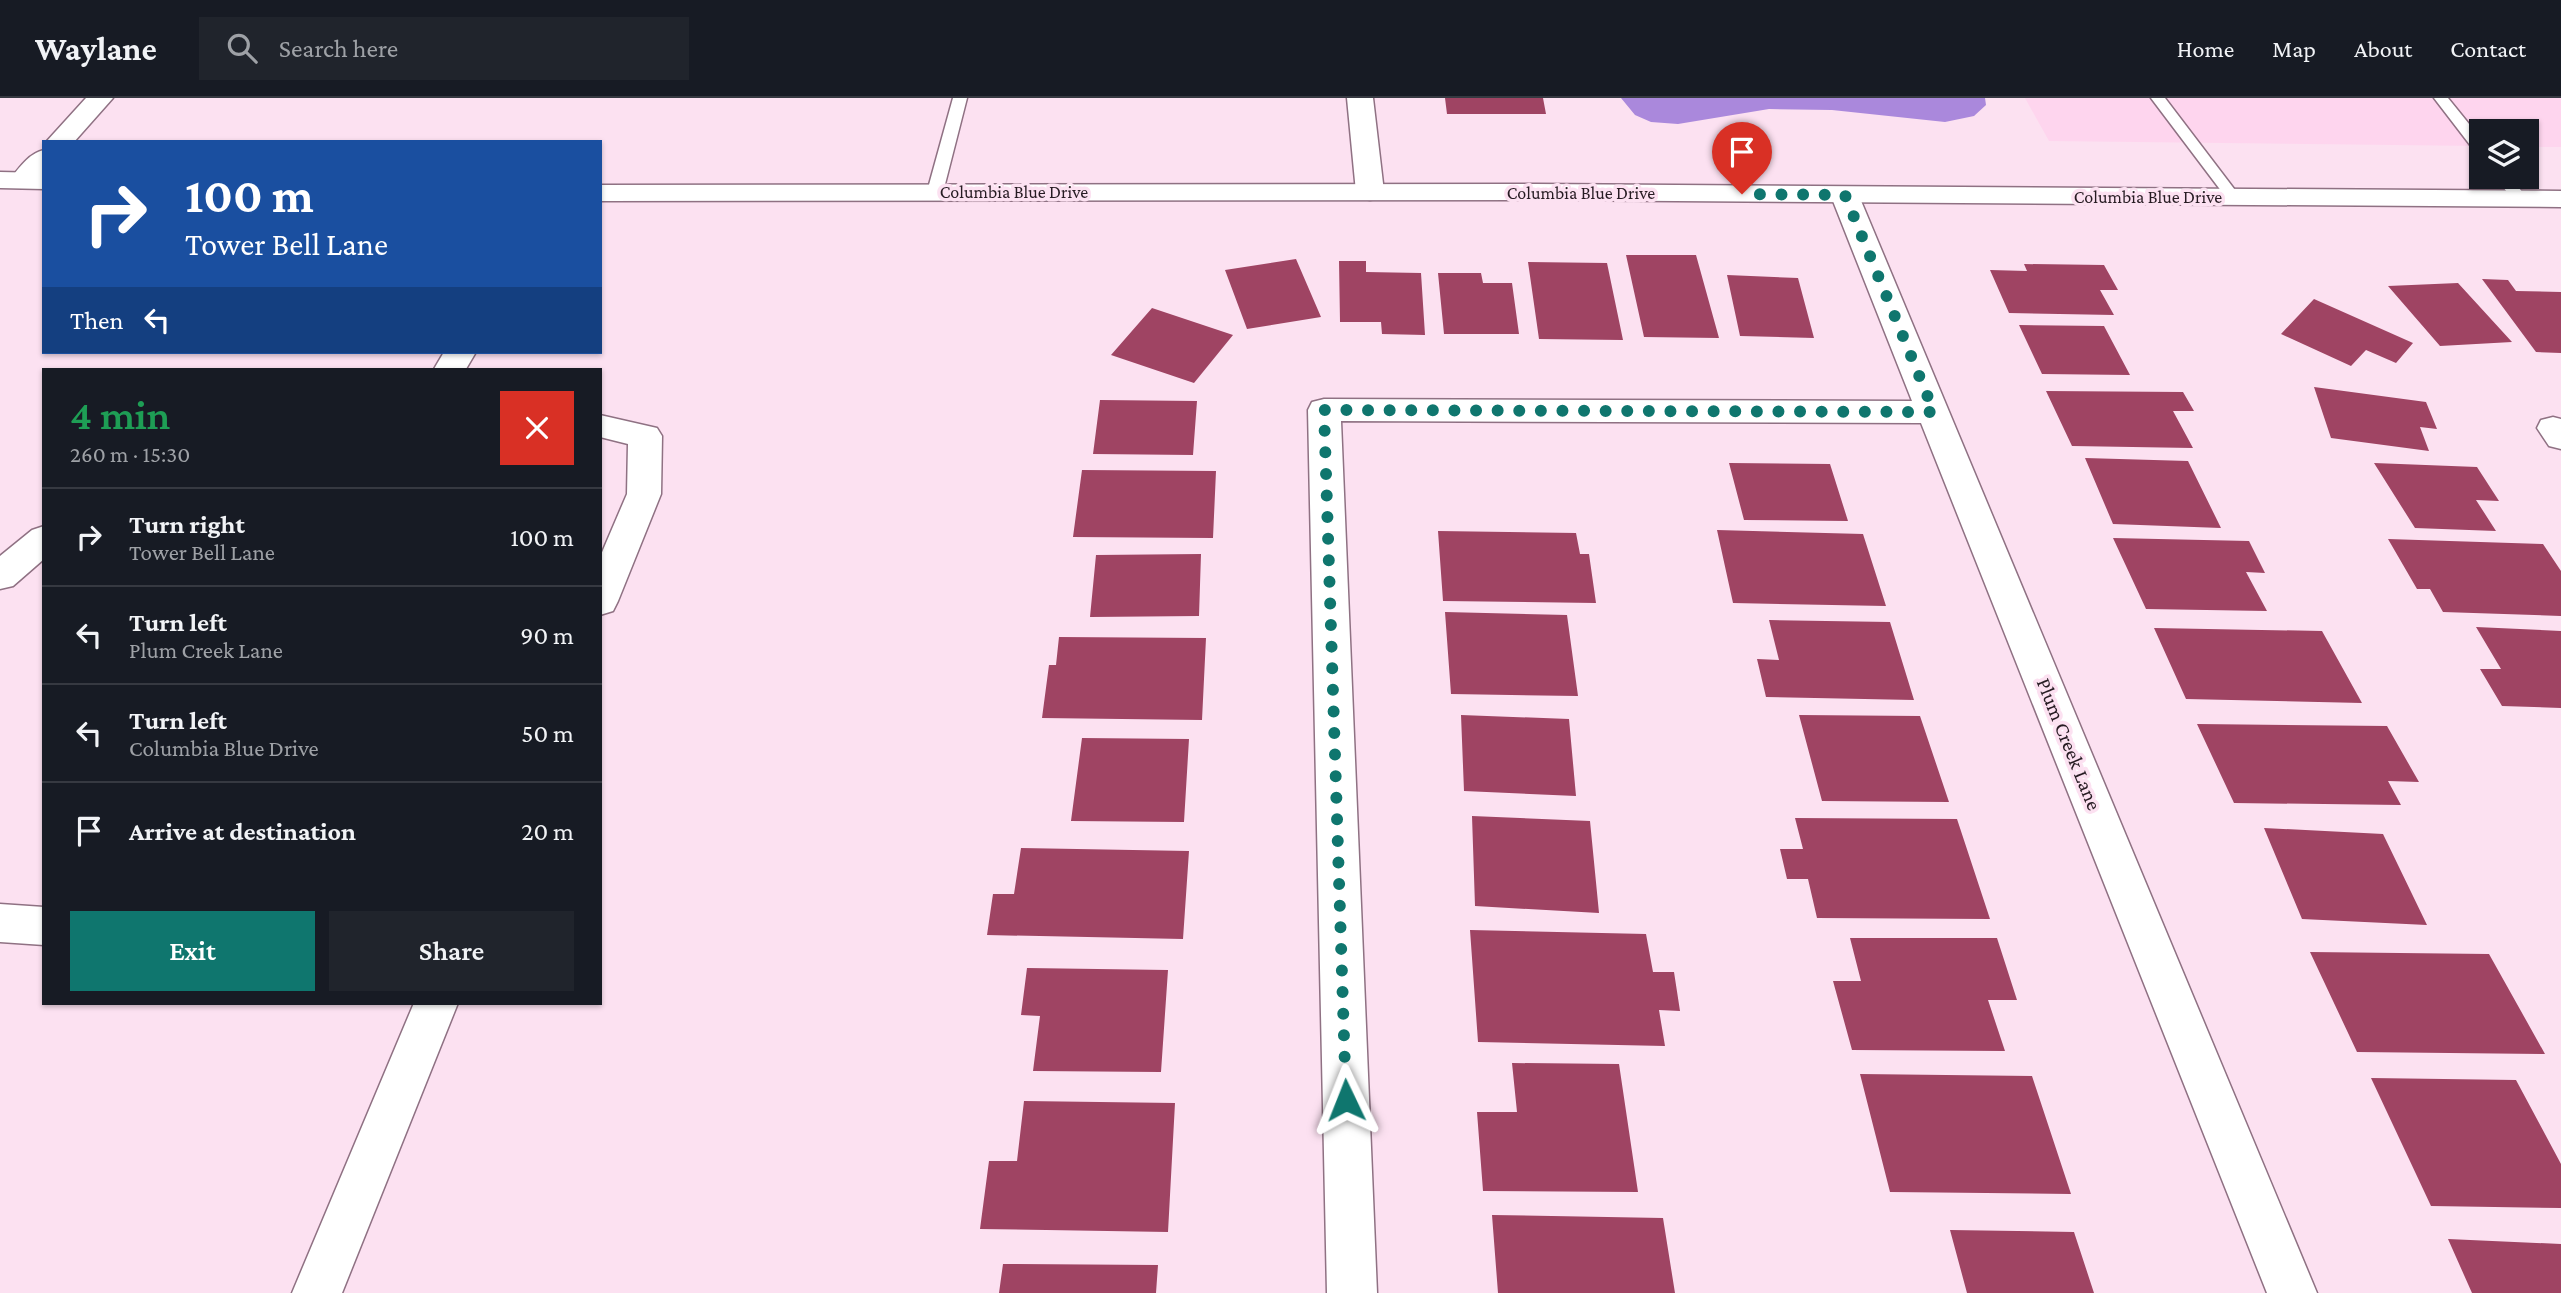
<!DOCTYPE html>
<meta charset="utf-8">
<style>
:root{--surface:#171b24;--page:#20242c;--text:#f1f3f6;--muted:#9ea1a6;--line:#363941;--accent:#0f766e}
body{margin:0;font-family:"Crimson Pro",serif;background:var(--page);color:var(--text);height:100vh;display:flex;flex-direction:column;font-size:26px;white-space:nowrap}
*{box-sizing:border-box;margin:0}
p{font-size:23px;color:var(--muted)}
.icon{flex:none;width:38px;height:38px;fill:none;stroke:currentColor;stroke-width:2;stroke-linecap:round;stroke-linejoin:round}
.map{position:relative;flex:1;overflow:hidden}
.drawer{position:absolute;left:42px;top:270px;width:560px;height:637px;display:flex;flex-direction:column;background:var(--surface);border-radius:0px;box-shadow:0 2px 5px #0004}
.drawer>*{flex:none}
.guide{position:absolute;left:42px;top:42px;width:560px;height:214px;border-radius:0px;box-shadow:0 2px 5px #0004;background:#1a4fa0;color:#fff;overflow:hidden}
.controls{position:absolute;left:2469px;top:21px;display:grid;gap:14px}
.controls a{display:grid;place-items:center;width:70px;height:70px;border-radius:0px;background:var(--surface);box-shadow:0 2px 5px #0004;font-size:35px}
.pin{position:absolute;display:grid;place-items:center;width:60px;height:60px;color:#fff;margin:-72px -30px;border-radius:50% 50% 50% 0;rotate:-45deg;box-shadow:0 0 7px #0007}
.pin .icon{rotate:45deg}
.me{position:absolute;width:77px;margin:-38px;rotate:358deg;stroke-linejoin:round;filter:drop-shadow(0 0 5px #0008)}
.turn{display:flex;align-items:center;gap:24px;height:147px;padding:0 28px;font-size:32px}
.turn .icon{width:91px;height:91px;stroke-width:2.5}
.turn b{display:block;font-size:49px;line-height:60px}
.then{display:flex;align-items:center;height:66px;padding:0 28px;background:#0003;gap:14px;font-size:26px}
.round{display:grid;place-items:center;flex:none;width:74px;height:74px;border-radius:0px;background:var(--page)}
.summary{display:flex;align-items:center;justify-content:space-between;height:119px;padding:0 28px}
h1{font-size:42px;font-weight:600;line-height:52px;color:#1e9e55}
.action{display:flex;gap:14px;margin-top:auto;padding:14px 28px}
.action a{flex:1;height:80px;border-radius:0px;background:var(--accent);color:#fff;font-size:28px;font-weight:600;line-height:80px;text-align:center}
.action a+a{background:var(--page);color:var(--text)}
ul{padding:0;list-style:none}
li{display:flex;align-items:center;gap:21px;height:98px;padding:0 28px;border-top:2px solid var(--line)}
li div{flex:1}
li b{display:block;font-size:26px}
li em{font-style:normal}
header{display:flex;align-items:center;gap:42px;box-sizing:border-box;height:98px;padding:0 35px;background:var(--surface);border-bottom:2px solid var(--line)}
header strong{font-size:33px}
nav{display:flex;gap:38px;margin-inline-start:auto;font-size:24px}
.search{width:490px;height:63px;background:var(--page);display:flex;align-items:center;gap:18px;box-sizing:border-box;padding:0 24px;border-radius:0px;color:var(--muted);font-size:26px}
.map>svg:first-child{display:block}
.built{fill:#fed5ee}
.water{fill:#aa88dc}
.building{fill:#9f4463}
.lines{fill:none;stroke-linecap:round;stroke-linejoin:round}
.service-casing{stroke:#8f7183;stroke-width:3}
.minor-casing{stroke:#8f7183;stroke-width:3}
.tertiary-casing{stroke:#8f7183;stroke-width:3}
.service{fill:#fff;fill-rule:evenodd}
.minor{fill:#fff;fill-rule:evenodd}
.tertiary{fill:#fff;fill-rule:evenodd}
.route{stroke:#0f766e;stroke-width:12;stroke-dasharray:0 21.6}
.labels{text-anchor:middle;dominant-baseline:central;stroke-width:7;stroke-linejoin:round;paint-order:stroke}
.far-street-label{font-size:18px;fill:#261b22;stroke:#fce1f1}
.street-label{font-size:21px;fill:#261b22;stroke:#fce1f1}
</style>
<header>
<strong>Waylane</strong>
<div class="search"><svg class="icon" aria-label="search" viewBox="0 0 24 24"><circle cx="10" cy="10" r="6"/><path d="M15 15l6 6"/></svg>Search here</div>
<nav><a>Home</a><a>Map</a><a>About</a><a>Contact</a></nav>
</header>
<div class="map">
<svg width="2561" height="1195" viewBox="0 0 2561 1195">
<rect width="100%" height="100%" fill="#fce1f1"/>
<!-- built -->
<path class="built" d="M2025,0H2561V49H2527V33H2482L2481,48L2049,43Z"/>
<!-- water -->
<path class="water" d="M1621,0H1985L1986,7L1974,18L1945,24L1832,12L1769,11L1678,26L1651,24L1635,17Z"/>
<!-- building -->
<path class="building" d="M1445,0H1543L1546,16H1447Z
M1626,157H1696L1719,240L1644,239Z
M1296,161L1321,219L1247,231L1225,172Z
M1339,163H1366V174L1421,175L1425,237L1382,236L1381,224H1340Z
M1528,164L1607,165L1623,242L1539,241Z
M2024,166L2104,167L2118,192H2100L2114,217L2009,215L1990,172L2027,173Z
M1438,175H1481L1483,185H1512L1519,236H1444Z
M1727,177L1798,180L1814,240L1740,238Z
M2482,181L2508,182L2516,193L2561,194V255L2536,254Z
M2458,185L2512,244L2440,248L2388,188Z
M2314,201L2413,245L2396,265L2366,252L2351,268L2281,236Z
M1152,210L1233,237L1194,285L1111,257Z
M2019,227L2104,228L2130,277L2042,276Z
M2314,289L2426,304L2437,331L2420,329L2429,353L2331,340Z
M2046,293L2183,294L2194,313H2173L2193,350L2072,348Z
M1100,302L1197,303L1193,357L1093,356Z
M2085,360L2188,363L2221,430L2113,426Z
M1729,365L1830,366L1848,423L1744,422Z
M2374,365L2477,369L2499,403L2476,402L2496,433L2415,430Z
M1082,372L1216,373L1213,440L1073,439Z
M1717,432L1863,436L1886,508L1733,505Z
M1438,433L1576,435L1580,456H1589L1596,505L1443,503Z
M2113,440L2249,443L2265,475L2246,474L2267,513L2146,511Z
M2388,441L2543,446L2561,473V518L2443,514L2430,491H2417Z
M1201,456L1199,518L1090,519L1096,457Z
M1445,514L1567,517L1578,598L1451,596Z
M1769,522L1890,524L1914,602L1766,599L1757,561L1779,562Z
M2476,529L2561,533V610L2502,608L2480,571H2501Z
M2154,530L2322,533L2362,605L2186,601Z
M1059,539L1206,540L1202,622L1042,620L1049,567H1056Z
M1461,617L1569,621L1576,698L1464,693Z
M1799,617L1920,618L1949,704L1822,703Z
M2197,626L2387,628L2419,684L2388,683L2401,707L2234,705Z
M1082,640L1189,641L1184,724L1071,723Z
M1472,718L1590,723L1599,815L1475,808Z
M1795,720L1957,721L1990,821L1817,820L1808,781H1787L1780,751H1803Z
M2264,730L2383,736L2427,827L2302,821Z
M1021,750L1189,753L1183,841L987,837L993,796H1014Z
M1470,832L1646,836L1653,874H1674L1680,913L1659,912L1665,948L1478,944Z
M1850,840H1997L2017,902H1988L2005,953L1852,952L1833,883H1861Z
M2310,854L2489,856L2545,956L2357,954Z
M1027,870L1168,872L1161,974L1033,973L1040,918L1021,917Z
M1512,965L1619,966L1638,1094L1483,1093L1477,1014H1517Z
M1860,976L2032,978L2071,1096L1890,1094Z
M2371,980L2516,982L2561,1066V1110L2431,1108Z
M1024,1003L1175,1005L1168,1134L980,1131L989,1063H1017Z
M1492,1117L1663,1120L1675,1195H1498Z
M1950,1132L2074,1134L2094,1195H1967Z
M2448,1141L2561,1146V1195H2472Z
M1003,1166L1158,1167L1156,1195H999Z"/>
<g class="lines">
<defs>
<path id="service" d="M953,0H967L943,94L935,99L927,94Z
M2151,0H2165L2238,96V102H2228Z
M2434,0H2448L2482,42V57L2477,56Z
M2495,79H2510L2528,101L2525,104H2515Z"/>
<path id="minor" d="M86,0H113L74,44H46Z
M1347,0H1373L1384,94L1380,100L1370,102L1360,100L1356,94Z
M44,52V77L33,89H13L9,83C18,71 29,55 44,52Z
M1845,90L1855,92L1859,98L2317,1195H2267L1921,325L1341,323L1377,1195H1327L1308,312L1312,304L1324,301L1912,303L1831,98L1835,92Z
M444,254H476L466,271H434Z
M600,317L657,330L662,338L661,396L618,503L613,513L600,517V459L627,396L628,346L600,339Z
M2553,319L2561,321V351L2549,348L2537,330L2541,322Z
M44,428V461L13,488L0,491V458L32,432Z
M0,806L44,809V847L0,844Z
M414,905H458L342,1195H292Z"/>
<path id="tertiary" d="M0,74L44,75V91L0,90Z
M1536,86L2561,93V109L1536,102L600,103V87Z"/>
</defs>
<!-- service casing -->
<use href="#service" class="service-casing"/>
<!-- minor casing -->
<use href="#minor" class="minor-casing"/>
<!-- tertiary casing -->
<use href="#tertiary" class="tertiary-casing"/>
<!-- service -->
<use href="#service" class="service"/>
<!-- minor -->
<use href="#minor" class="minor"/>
<!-- tertiary -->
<use href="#tertiary" class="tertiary"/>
</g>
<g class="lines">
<!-- route -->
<path class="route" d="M1346,1002L1324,312L1934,314L1845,97L1742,96"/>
</g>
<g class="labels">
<!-- far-street labels -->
<g class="far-street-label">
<text x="1014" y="94">Columbia Blue Drive</text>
<text x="1581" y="95">Columbia Blue Drive</text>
<text x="2148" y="99">Columbia Blue Drive</text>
</g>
<!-- street labels -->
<g class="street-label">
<text transform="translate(2069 646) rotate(68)">Plum Creek Lane</text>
</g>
</g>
</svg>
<div class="controls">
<a><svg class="icon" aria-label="layers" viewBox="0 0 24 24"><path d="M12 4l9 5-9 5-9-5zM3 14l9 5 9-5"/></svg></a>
</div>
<div class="pin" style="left:1742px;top:96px;background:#d93025"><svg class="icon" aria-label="arrive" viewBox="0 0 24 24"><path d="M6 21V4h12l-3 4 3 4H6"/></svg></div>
<svg class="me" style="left:1346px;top:1002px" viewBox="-20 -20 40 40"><path d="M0-17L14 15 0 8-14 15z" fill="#0f766e" stroke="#fff" stroke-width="4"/></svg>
<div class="guide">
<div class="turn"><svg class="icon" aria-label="right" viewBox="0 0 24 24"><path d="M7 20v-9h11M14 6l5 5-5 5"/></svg><div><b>100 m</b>Tower Bell Lane</div></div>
<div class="then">Then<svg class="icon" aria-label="left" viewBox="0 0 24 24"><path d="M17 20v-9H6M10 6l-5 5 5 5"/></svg></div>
</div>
<section class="drawer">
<div class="summary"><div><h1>4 min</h1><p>260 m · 15:30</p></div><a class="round" style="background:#d93025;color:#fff"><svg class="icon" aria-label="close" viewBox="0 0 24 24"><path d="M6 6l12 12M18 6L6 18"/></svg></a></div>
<ul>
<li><svg class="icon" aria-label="right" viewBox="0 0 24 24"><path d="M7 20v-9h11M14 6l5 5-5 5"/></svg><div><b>Turn right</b><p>Tower Bell Lane</p></div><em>100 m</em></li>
<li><svg class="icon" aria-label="left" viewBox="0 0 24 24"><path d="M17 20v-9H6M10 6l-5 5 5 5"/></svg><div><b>Turn left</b><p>Plum Creek Lane</p></div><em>90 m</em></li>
<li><svg class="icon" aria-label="left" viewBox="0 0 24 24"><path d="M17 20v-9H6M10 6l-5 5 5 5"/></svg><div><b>Turn left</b><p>Columbia Blue Drive</p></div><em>50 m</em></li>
<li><svg class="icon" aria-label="arrive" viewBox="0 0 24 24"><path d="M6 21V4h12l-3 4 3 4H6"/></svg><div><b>Arrive at destination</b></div><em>20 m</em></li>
</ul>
<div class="action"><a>Exit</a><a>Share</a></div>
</section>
</div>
